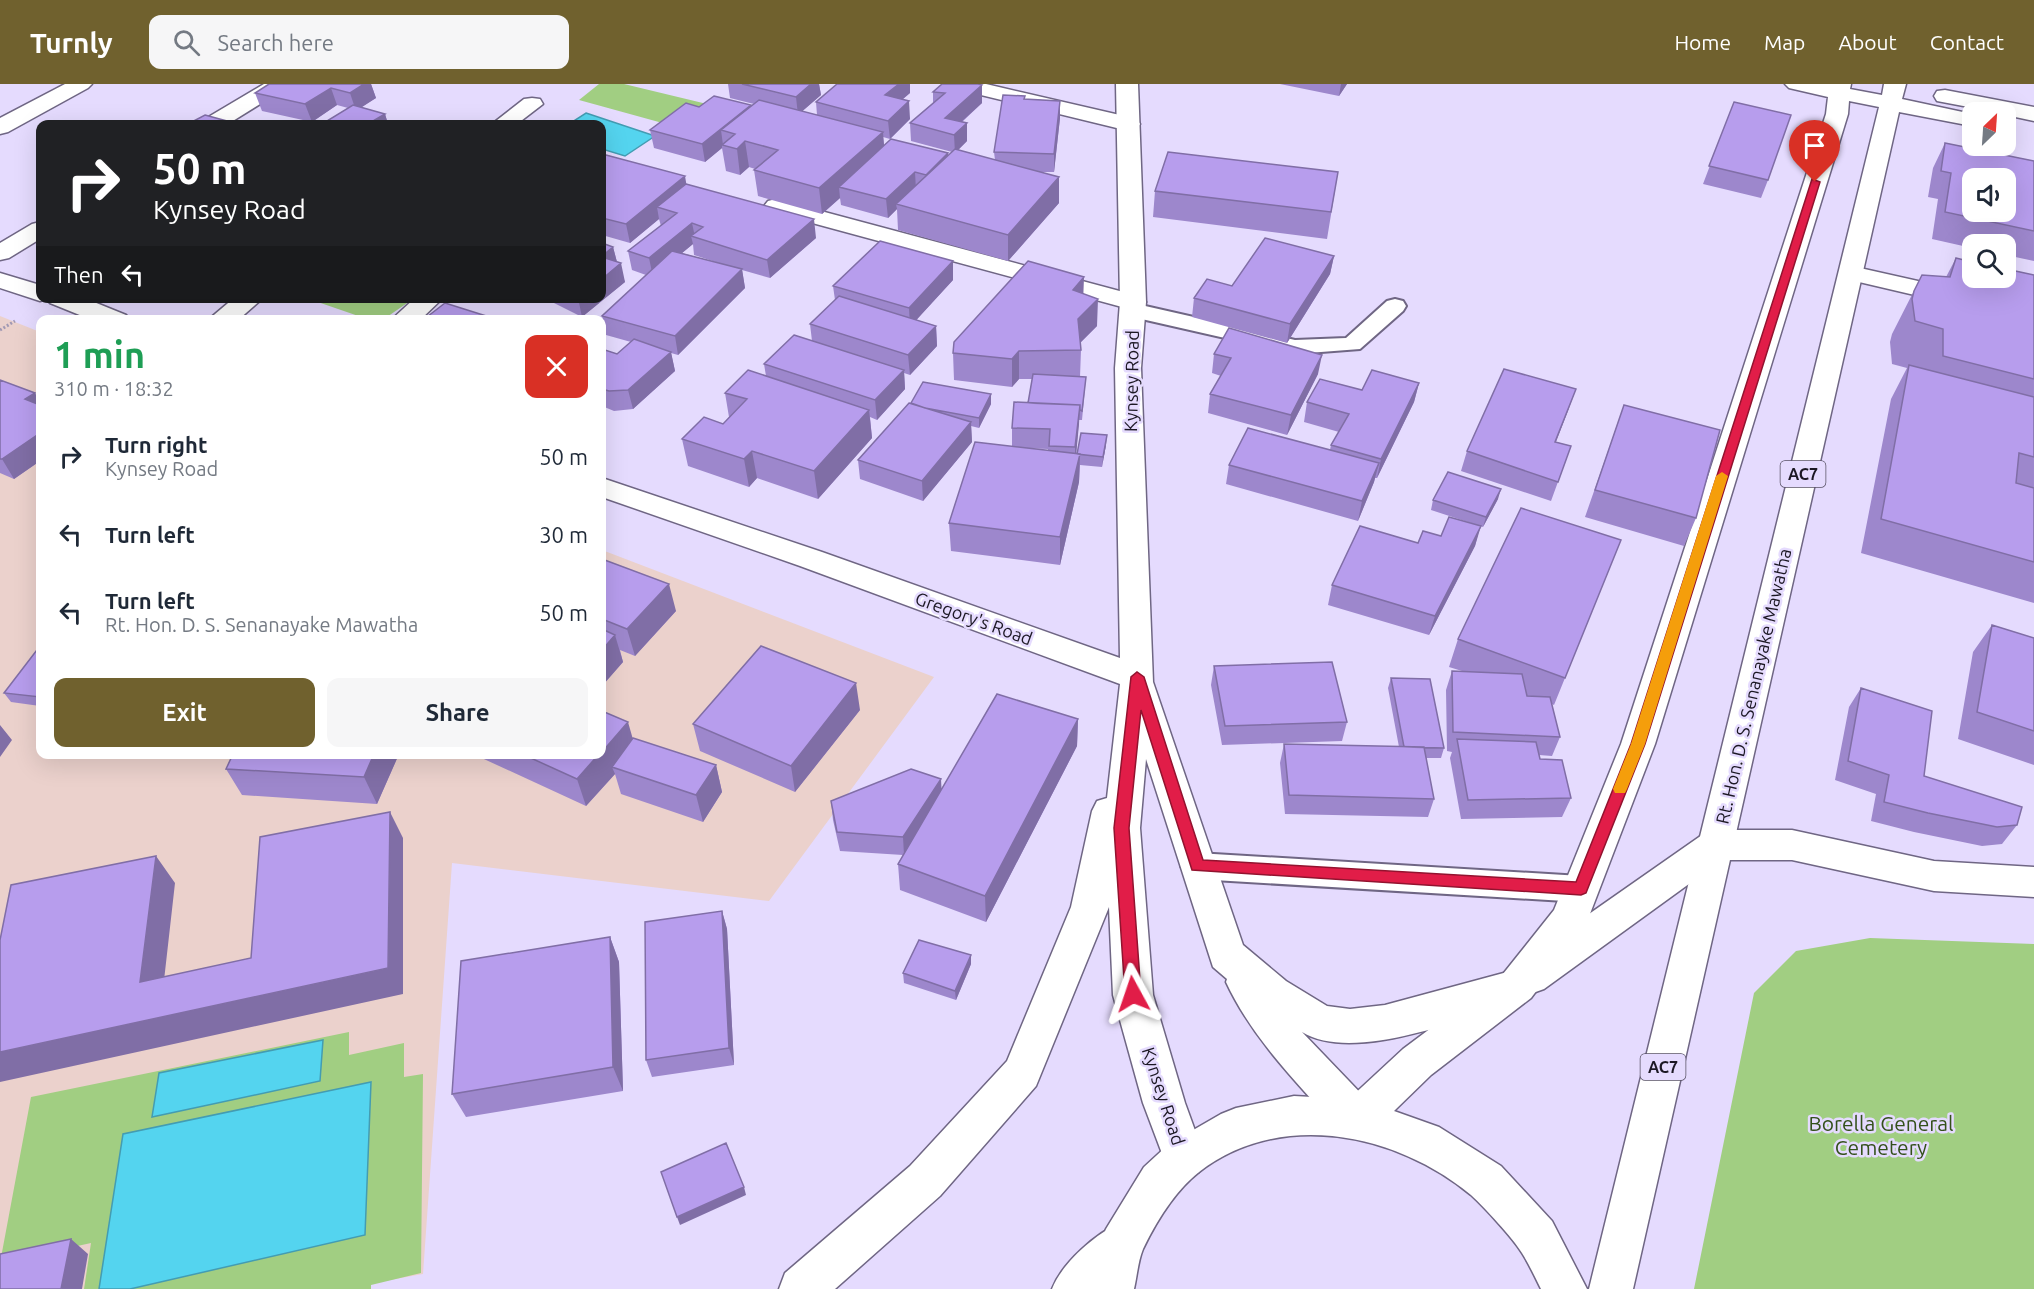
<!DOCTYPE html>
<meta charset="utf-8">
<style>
:root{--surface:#fff;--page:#f6f6f7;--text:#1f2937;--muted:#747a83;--accent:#70612e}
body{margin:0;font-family:Ubuntu,sans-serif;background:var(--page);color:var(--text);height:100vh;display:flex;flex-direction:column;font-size:22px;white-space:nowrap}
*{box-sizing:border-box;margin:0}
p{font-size:20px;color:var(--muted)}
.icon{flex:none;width:33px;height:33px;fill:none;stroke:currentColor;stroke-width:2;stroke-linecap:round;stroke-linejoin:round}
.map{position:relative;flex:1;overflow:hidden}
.details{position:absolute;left:36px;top:231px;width:570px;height:444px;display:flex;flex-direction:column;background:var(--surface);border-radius:12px;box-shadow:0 6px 24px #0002}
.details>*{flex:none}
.hud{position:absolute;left:36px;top:36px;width:570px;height:183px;border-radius:12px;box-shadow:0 6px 24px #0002;background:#202124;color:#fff;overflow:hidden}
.needle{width:39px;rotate:25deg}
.fabs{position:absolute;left:1962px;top:18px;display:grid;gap:12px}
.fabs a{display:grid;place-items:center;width:54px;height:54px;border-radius:12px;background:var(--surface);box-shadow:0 6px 24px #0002;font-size:30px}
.pin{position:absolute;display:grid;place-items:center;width:51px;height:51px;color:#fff;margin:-62px -26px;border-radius:50% 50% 50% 0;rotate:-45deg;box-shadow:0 0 6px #0007}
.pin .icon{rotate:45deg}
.me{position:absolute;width:66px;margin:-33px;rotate:355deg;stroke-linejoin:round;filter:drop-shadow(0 0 4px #0008)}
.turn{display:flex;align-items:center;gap:21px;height:126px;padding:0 18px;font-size:27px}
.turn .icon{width:78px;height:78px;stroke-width:2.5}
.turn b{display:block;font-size:42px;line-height:51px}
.then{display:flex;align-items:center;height:57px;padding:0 18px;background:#0003;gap:12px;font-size:22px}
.round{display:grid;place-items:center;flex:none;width:63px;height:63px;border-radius:12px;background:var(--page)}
.headline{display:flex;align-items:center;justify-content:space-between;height:102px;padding:0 18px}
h1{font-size:36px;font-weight:600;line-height:45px;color:#1e9e55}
.action{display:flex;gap:12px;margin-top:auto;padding:12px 18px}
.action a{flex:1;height:69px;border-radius:12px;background:var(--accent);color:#fff;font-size:24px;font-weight:600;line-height:69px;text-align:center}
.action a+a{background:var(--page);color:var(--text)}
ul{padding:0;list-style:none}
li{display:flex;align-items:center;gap:18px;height:78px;padding:0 18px}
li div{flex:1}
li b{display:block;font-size:22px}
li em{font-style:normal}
header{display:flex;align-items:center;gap:36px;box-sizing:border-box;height:84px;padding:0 30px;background:var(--accent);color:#fff}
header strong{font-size:28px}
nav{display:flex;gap:33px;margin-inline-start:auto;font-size:21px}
.search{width:420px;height:54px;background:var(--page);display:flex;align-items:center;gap:15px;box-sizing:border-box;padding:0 21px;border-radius:12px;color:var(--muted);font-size:22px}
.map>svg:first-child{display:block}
.education{fill:#ebd1cc}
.green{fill:#a1ce82}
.water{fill:#54d4ef;stroke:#439cb2;stroke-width:1.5}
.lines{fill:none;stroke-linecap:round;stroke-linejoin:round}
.lane-casing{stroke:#6f6684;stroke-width:4}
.street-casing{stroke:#6f6684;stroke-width:3}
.secondary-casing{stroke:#6f6684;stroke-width:3}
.primary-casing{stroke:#6f6684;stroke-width:3}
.highway-casing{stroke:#6f6684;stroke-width:3}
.path{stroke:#a098b3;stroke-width:3;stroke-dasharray:2 2;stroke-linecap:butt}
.lane{fill:#fff;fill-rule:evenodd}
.street{fill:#fff;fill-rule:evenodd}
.secondary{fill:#fff;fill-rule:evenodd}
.primary{fill:#fff;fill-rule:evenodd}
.highway{fill:#fff;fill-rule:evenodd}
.wall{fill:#9d87cc;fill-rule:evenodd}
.shaded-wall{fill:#806ea6}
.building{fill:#b79ded;stroke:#806ea6;stroke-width:1.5;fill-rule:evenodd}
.route{fill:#e11d48;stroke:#92132f;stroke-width:1.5}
.slow{fill:#f59e0b}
.labels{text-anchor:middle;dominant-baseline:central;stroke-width:5;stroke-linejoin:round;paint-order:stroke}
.shield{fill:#e5dbfe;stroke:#585265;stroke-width:1.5}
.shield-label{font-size:16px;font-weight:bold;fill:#1c1824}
.street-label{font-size:18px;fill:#1c1824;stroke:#e5dbfe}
.near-park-label{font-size:21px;fill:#33501a;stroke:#e5dbfe}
</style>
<header>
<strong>Turnly</strong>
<div class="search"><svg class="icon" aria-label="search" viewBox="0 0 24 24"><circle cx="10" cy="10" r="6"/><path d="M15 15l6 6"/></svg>Search here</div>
<nav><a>Home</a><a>Map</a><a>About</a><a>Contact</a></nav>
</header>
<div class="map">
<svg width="2034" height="1205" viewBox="0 0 2034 1205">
<rect width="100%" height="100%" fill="#e5dbfe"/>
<!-- education -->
<path class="education" d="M0,232L40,248V670H602V466L934,593L769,817L452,779L423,1190L340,1205H0Z"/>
<!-- green -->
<path class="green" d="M599,0H624L707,20L677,43L579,16Z
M309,215L413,214V215L384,235L370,236Z
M1870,854L2034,860V1205H1694L1754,909L1796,867Z
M349,948V971L404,959V993L423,990L421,1189L371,1201V1205H84L91,1159L0,1179L31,1013Z"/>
<!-- water -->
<path class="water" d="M586,29L655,52L625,72L602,65V40H569Z
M323,956L320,997L152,1033L159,989Z
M371,998L365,1151L130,1205H99L123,1050Z"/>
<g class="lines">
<defs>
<path id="lane" d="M1395,215L1403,217L1406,222L1403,227L1360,265L1295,270L1124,231L1121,226L1124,221L1132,219L1295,256L1346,254L1387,217Z
M1197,769L1581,792L1592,796L1597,805L1592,814L1581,818L1197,795L1186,791L1181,782L1186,773Z"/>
<path id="street" d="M65,0H92L88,4L8,48L0,50V34Z
M264,0H290L286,4L228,40H202L205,35Z
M948,0H986L1137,35L1140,40L1137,45L1129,47L952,4Z
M532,14L540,15L543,20L517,40H492L524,15Z
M776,115L1142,213L1146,218L1142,223L1133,226L768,127L764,122L768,117Z
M40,138V155L9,174L0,176V159L32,140Z
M1851,182L2034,223V239L1842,194L1839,189L1842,184Z
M234,214H263L238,236H208Z
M415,214H443L420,236H391Z"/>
<path id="secondary" d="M1116,0H1138L1146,218L1141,284L1153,598L1243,861L1286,897L1327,922L1350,925L1385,921L1511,887L1525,892L1530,904L1525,916L1511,921C1457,936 1352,979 1302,948L1372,1021L1378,1035L1372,1049L1357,1054L1342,1049C1300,1002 1253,956 1226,898L1227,895L1213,883L1146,675L1140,744L1153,911L1185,1019L1205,1074L1199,1088L1184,1094L1169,1088L1143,1019L1113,911L1109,823L1036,1002L940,1112L835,1205H779L785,1189L910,1082L1007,977L1071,823L1092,727L1097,717L1107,714L1120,600L800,482L602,413V394L822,468L1120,574L1115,284L1120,218Z
M0,189L40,201V214H84L126,231L130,236H92L50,219L47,215L40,217L0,204Z"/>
<path id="primary" d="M1715,746H1792L1934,777L2034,783V813L1934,807L1792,776H1722L1544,905L1530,910L1516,905L1511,893L1516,881L1702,751Z
M1122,1138L1138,1145L1144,1160L1138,1175L1107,1205H1052C1062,1179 1096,1149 1122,1138Z"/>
<path id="highway" d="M1785,0H1851L1850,5L1882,11L1884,0H1906L1902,15L1972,30V42L1899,28L1633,1205H1589L1879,23L1849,17L1848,30L1655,660L1588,835L1582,846L1531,914L1431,991L1394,1027L1439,1043L1501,1082L1552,1137L1587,1205H1541C1535,1193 1529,1180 1522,1169C1513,1154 1484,1123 1471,1111C1396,1049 1280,1025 1199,1088C1175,1107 1156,1138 1143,1165C1138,1177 1137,1192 1134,1205H1090L1100,1160L1106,1145L1144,1083L1169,1060L1221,1030L1236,1024L1294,1012L1349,1015L1403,965L1503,890L1554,826L1621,660L1826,30L1828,13L1789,4Z
M1945,6L2034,23V37L2006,31V28H1995L1937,17L1934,12L1937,7Z"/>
</defs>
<!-- lane casing -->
<use href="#lane" class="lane-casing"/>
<!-- street casing -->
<use href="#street" class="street-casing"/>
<!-- secondary casing -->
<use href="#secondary" class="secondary-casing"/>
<!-- primary casing -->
<use href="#primary" class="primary-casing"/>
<!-- highway casing -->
<use href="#highway" class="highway-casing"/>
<!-- path -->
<path class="path" d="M0,246L15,237"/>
<!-- lane -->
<use href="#lane" class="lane"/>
<!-- street -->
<use href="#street" class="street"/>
<!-- secondary -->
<use href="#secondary" class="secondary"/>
<!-- primary -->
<use href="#primary" class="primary"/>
<!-- highway -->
<use href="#highway" class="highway"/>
</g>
<!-- wall -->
<path class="wall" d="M371,0L376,14L361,23L385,30L388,40H322L348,24L337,21L312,38L262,27L255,9Z
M728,0H819L821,11L802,27L817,31L816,18L910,9L903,15L910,35L890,55L883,53L884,62L948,69V72L952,68L911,57L910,39L933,19V8L982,1V19L962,38L967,39V57L958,66L995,76L994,68L1025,15L1060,17V34L1054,88H1040L1059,119L1008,177L898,146L897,125L888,134L841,121L840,114L822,130L758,112L754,86L755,85L749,83L740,91L726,87L722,64L705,78L654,64L650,46L699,23L751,22L754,20L730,14Z
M1280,0H1347L1339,12Z
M1734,18L1768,96L1761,114L1703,100Z
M1945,59L2034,77V177L2006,171V160H1972V164L1932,155L1938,115L1928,113L1933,84Z
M602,74L686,101L816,154L770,194L742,186L745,204L678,271L671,269L675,287L633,325L614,327L602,322V265L617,270L631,258L606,251L602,232L646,191L632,186L628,167L661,142L659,135L630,159L602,151ZM693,160L694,171L725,181L682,169Z
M1338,88L1327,155L1153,133L1155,107Z
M613,163L617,178L625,198L582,233L544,214H602Z
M1334,172L1330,190L1287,259L1192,233L1194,214Z
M1956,174L2034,191V519L1861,469L1891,315L1907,284L1892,280L1890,258L1892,250L1922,191L1946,193Z
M953,196L916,236L936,242L937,262L910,291L904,289L905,305L877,336L870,333L872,354L818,415L757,394L749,403L688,382L682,355L723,340L729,333L725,309L766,292L764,280L812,257L810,240L835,216L833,202Z
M1083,210L1097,242L1080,259L1081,266L1080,293H1086L1082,336H1079L1076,370L1106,361L1102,383L1080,381L1079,398L1060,481L951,467L949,439L1012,363V344L1028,319L1032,295H1019L1012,303L954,296L953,269ZM1022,364L1048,365V367Z
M200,214H222L215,219Z
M1214,270L1318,290L1287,351L1208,329L1210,310L1221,292L1212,289Z
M0,296L35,309L40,319V377L14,395L0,389Z
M1419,299L1414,318L1377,394H1375L1374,398L1358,437L1226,400L1229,381L1330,366L1331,361L1339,348L1304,338L1307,318L1362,306Z
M911,319L991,320L979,344L971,342L972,358L923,417L860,395L858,376Z
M1624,321L1696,434L1684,462L1585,433Z
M1569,324L1556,358L1571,362L1551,417L1461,387L1467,367Z
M1498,415L1483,443L1480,442L1475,462L1429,551L1328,521L1332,501L1418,459L1477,441L1431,426L1433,416Z
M1621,456L1554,621L1552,620L1560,653L1552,672L1539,671L1540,675L1571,714L1562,733L1461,735L1450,674L1452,668L1447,667L1446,606L1452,587H1462L1449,583L1458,555Z
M602,475L676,527L635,572L620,566L623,578L602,602Z
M1992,541L2034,554V681L1958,655L1973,568Z
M40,562V622L11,618L4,609Z
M1214,582L1347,638L1342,657L1222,661L1211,601Z
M1391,594L1444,664L1441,674H1426L1434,715L1428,733L1285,730L1280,679L1284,660L1399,663L1388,604Z
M1861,604L1924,692L2017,741L2002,760L1982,762L1914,748L1871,737L1876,710L1835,696L1849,623Z
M860,626L795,708L700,667L693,640Z
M1078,635L1077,662L986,838L900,806L898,780L903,771L840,767L833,736L831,717L942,704Z
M633,655L716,681L722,708L703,738L621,710L615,690L586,722L473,670H602Z
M233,670H399L377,720L242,711L226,685Z
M722,827L727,845L734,981L652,993L646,976Z
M610,853L619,878L623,1007L466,1033L452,1010Z
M971,880L956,916L904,899L903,889Z"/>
<!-- shaded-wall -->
<path class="shaded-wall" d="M364,0H371L376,14L356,27L350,9Z
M803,0H819L821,11L798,31L796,13Z
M899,0H910V9L886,29L885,11Z
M1341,0H1347L1339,12Z
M982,1V19L949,49L945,34Z
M331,4L337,21L312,38L305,20Z
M909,17L910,35L890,55L888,37Z
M1060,17V34L1054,88V70Z
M751,21L753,39L735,50L721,46L723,61H722V64L705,78L702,60Z
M385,30L388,40H368Z
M967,39V57L955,69L954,51Z
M883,48L885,74L839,103L840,114L822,130L819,104Z
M745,57L749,83L740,91L737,65Z
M948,69V88L926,109V91Z
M915,88L916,106L896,120L897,125L888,134L886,115Z
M685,92L688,110L657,123L659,135L630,159L626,140Z
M1059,93V119L1008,177V151Z
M814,135L816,154L770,194L767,176Z
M692,139L695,153L691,152L693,160L653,193L649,174Z
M613,163L618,182L621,179L625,198L582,233L578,214H602V172Z
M1334,172L1330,190L1287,259L1290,240Z
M953,177V196L910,243L909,224Z
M742,185L745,204L678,271L675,252Z
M1084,193L1083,220L1073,206Z
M212,214H222L215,219Z
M1098,215L1097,242L1077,262L1078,235Z
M936,242L937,262L910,291L908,271Z
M1019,267V295L1012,303V275Z
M671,268L675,287L633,325L628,306Z
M1322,271L1318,290L1287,351L1291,331Z
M904,286L905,305L877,336L875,316Z
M1419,299L1414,318L1377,394L1381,375Z
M1576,305L1569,324L1548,377L1555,358Z
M35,309L40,319V332L25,315Z
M991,310V320L979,344V334Z
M1080,321L1079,340L1075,383V363Z
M869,326L872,354L818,415L814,387Z
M971,338L972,358L923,417L922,397Z
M40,349V377L14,395L2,375Z
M1107,351L1106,361L1102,383L1103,373Z
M752,367L757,394L749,403L744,375Z
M1080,370L1079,398L1060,481V453Z
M1379,379L1374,398L1358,437L1362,417Z
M1501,405L1498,415L1483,443L1486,433Z
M1481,442L1475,462L1429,551L1435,532Z
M669,500L676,527L635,572L627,545Z
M615,551L623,578L602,602V566Z
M856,599L860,626L795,708L791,682Z
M1078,635L1077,662L986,838L985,812Z
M628,638L636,666L612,683L615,690L586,722L577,695L599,670H602V668Z
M0,641L12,656L0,673Z
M374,670H399L377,720L364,693Z
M716,681L722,708L703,738L696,711Z
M941,695L942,714L904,771L903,753Z
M390,728L403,754V910L0,998V968L388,884Z
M156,772L175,799L161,923L140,898Z
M722,827L727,845L734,981L729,964Z
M610,853L619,878L623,1007L613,983Z
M971,871V880L956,916L955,907Z
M744,1103L746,1111L680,1141L677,1133Z
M71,1155L88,1170L82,1205H61Z"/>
<!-- building -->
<path class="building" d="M269,0H364L350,9L331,4L305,20L255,9Z
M742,0H811L796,13Z
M837,0H899L885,11L909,17L888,37L816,18Z
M942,0H978L982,1L945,34L967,39L954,51L910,39L945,9L933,8Z
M1003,11L1025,12L1024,15L1060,17L1054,70L994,68Z
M714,12L751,21L702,60L650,46L686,19L699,23Z
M759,16L883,48L819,104L754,86L778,66L745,57L737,65L722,61L735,50L721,46Z
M1734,18L1791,31L1768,96L1709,82Z
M353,21L385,30L368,40H322Z
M205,31L238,40H188Z
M411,37L423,40H406Z
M891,55L948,69L926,91L915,88L886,115L839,103Z
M1945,59L2034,77V147L1945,128L1951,89L1941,87ZM1972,94H2006V128H1972Z
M955,65L1059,93L1008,151L896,120Z
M1168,68L1338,88L1331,128L1155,107Z
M606,71L685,92L626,140L602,134V74Z
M686,100L814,135L767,176L691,152L703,143L692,139L649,174L628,167L677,129L657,123Z
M1265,154L1334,172L1290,240L1194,214L1207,195L1232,202Z
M880,157L953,177L909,224L833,202Z
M602,159L613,163L602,172Z
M672,167L742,185L675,252L602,232Z
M602,173L621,179L602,195Z
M1956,174L1972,178V194H2006V185L2034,191V295L1943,272V245L1915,237L1912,215L1914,207L1922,191L1950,193Z
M1028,177L1084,193L1073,206L1098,215L1078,235L1081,266L1019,267L1012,275L953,269L954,258Z
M839,212L936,242L908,271L810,240Z
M445,219L499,236H423Z
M1229,244L1322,271L1291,331L1210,310L1231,274L1214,270Z
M794,251L904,286L875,316L764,280Z
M634,255L671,268L628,306L609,307L602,305V265L617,270Z
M1909,281L2034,313V373L2019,369L2016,399L2034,404V478L1881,435Z
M1504,285L1576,305L1555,358L1571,362L1558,398L1467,367Z
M748,286L869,326L814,387L752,367L744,375L682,355L704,333L723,340L747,315L725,309Z
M1372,286L1419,299L1381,375L1331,361L1349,330L1307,318L1320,295L1362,306Z
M1033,290L1086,293L1082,327L1080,326V321L1028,319Z
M0,296L35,309L25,315L40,321V349L2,375H0Z
M923,298L991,310L979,334L925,324L911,319Z
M1014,318L1080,321L1075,363L1049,362L1050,345L1012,344Z
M909,319L971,338L922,397L858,376Z
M1624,321L1720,346L1696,434L1595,406Z
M1248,344L1379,379L1362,417L1229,381Z
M1081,349L1107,351L1103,373L1077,370Z
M975,358L1080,370L1060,453L949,439Z
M1448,388L1501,405L1486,433L1433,416Z
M1521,424L1621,456L1565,594L1458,555Z
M1449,433L1481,442L1435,532L1332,501L1360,442L1418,459L1423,447L1441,452Z
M602,475L669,500L627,545L602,535Z
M1992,541L2034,554V647L1977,628Z
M602,545L615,551L602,566Z
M40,562V613L4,609Z
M761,562L856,599L791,682L693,640Z
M1332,578L1347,638L1225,642L1214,582Z
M1452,587L1522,590L1527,612L1550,613L1560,653L1453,648Z
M1391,594L1430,595L1444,664L1404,663Z
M1861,604L1932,627L1924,692L2022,723L2017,741L1997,743L1928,729L1884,718L1889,691L1848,677Z
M997,610L1078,635L985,812L898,780Z
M602,627L628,638L602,668Z
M633,654L716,681L696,711L612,683Z
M1457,655L1536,658L1540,675L1562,676L1571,714L1468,716Z
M1284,660L1424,663L1434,715L1289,711Z
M233,670H374L364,693L226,685Z
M522,670H599L577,695Z
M911,685L941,695L903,753L837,748L831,717Z
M390,728L388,884L0,968V856L11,801L156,772L140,898L251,874L260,753Z
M722,827L729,964L646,976L645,838Z
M610,853L613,983L452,1010L461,877Z
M919,856L971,871L955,907L903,889Z
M726,1059L744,1103L677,1133L661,1088Z
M71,1155L61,1205H0V1170Z"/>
<!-- route -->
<path class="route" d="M1812,95L1820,98L1645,660L1586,809L1581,811L1192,786L1141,626L1129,744L1141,910L1138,916L1133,918L1127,916L1125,910L1114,744L1131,593L1137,588L1144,593L1203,776L1576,798L1631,660Z"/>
<!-- slow -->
<path class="slow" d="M1722,388L1728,392L1645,660L1627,705L1625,709H1615L1613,705L1631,660L1716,392Z"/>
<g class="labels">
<!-- shield labels -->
<g class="shield">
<rect x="1780.5" y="377" width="45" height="26" rx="4.5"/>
<rect x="1640.5" y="970" width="45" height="26" rx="4.5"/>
</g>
<g class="shield-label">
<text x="1803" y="390">AC7</text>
<text x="1663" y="983">AC7</text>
</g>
<!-- street labels -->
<g class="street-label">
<text transform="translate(1131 297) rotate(-89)">Kynsey Road</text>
<text transform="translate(974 534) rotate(20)">Gregory's Road</text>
<text transform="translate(1753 602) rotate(-77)">Rt. Hon. D. S. Senanayake Mawatha</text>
<text transform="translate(1164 1012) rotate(72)">Kynsey Road</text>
</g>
<!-- near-park labels -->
<g class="near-park-label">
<text x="1881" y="1039">Borella General<tspan x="1881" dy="24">Cemetery</tspan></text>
</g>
</g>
</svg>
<div class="fabs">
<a><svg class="needle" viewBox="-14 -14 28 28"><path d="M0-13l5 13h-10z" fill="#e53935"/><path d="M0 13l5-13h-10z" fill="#747a83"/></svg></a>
<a><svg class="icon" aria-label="sound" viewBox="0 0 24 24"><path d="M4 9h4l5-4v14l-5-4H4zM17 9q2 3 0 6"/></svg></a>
<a><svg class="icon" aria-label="search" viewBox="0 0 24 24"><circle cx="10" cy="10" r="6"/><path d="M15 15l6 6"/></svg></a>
</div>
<div class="pin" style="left:1815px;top:98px;background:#d93025"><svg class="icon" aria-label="arrive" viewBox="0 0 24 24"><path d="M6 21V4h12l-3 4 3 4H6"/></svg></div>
<svg class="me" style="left:1133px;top:910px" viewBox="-20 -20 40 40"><path d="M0-17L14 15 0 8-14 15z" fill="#e11d48" stroke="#fff" stroke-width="4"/></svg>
<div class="hud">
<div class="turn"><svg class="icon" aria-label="right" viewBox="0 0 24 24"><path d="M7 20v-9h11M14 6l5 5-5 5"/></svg><div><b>50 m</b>Kynsey Road</div></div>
<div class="then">Then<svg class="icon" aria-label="left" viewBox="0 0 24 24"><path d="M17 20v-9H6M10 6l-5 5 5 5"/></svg></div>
</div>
<section class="details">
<div class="headline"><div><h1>1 min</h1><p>310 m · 18:32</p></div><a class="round" style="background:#d93025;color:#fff"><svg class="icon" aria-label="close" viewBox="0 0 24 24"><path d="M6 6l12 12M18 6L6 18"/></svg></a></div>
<ul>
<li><svg class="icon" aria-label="right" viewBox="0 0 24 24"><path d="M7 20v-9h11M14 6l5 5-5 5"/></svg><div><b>Turn right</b><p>Kynsey Road</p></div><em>50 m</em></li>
<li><svg class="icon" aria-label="left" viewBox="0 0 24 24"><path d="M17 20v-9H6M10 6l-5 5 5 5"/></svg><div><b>Turn left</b></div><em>30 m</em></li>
<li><svg class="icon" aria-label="left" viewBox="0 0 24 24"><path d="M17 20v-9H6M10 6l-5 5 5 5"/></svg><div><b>Turn left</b><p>Rt. Hon. D. S. Senanayake Mawatha</p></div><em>50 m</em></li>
</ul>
<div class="action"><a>Exit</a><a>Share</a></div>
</section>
</div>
